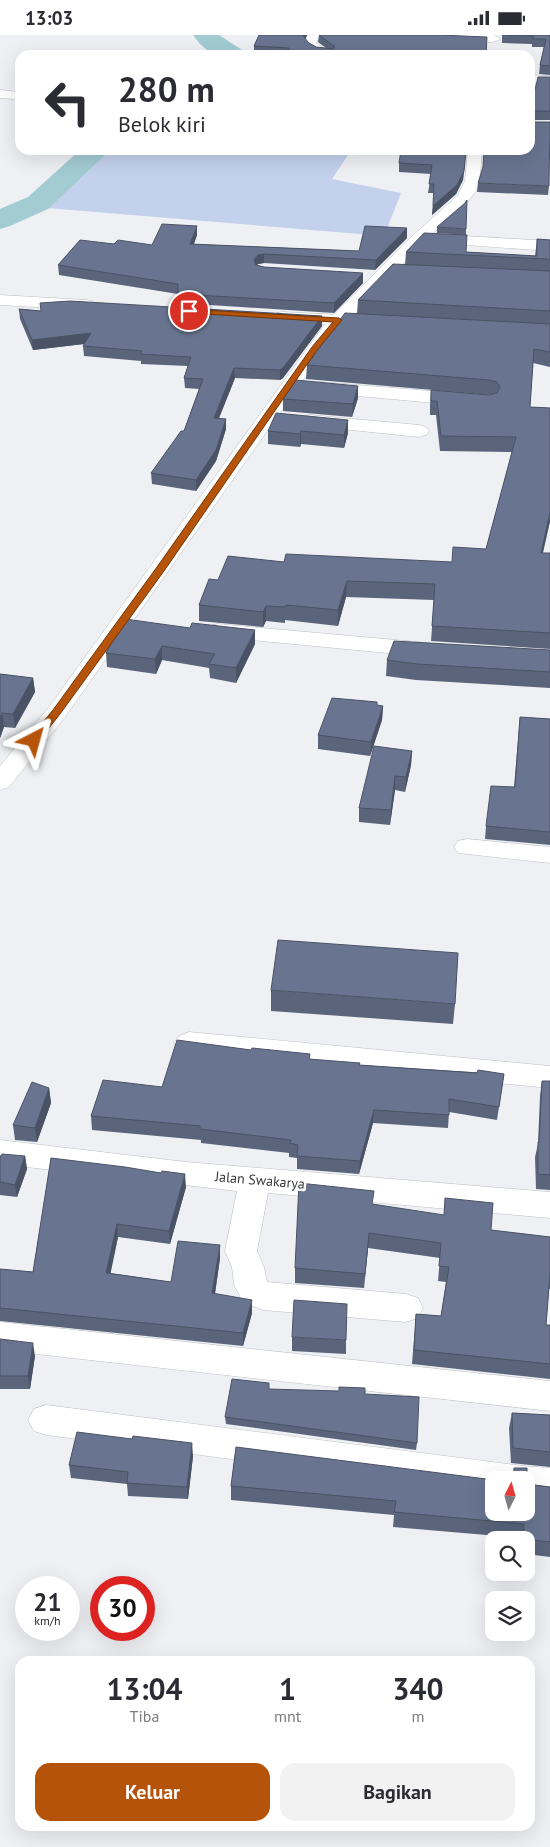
<!DOCTYPE html>
<html lang="id">
<style>
:root{--surface:#fff;--page:#f2f2f3;--text:#2b2b33;--muted:#7c7c81;--accent:#b45309}
body{margin:0;font-family:"PT Sans",sans-serif;background:var(--page);color:var(--text);height:100vh;display:flex;flex-direction:column;font-size:19px;white-space:nowrap}
*{box-sizing:border-box;margin:0}
p{font-size:16px;color:var(--muted)}
.icon{flex:none;width:28px;height:28px;fill:none;stroke:currentColor;stroke-width:2;stroke-linecap:round;stroke-linejoin:round}
.map{position:relative;flex:1;overflow:hidden}
.panel{position:absolute;left:15px;top:1621px;width:520px;height:175px;display:flex;flex-direction:column;background:var(--surface);border-radius:15px;box-shadow:0 5px 20px #0002}
.panel>*{flex:none}
.banner{position:absolute;left:15px;top:15px;width:520px;height:105px;border-radius:15px;box-shadow:0 5px 20px #0002;background:#fff;color:var(--text);overflow:hidden}
.needle{width:32px;rotate:6deg}
.tools{position:absolute;left:485px;top:1436px;display:grid;gap:10px}
.tools a{display:grid;place-items:center;width:50px;height:50px;border-radius:10px;background:var(--surface);box-shadow:0 5px 20px #0002;font-size:25px}
.speed{position:absolute;left:15px;top:1541px;display:flex;gap:10px;font-size:25px;font-weight:700;text-align:center}
.speed>*{display:grid;place-content:center;width:65px;height:65px;border-radius:50%;background:var(--surface);box-shadow:0 5px 20px #0002;line-height:1}
.speed small{font-size:12px;font-weight:400}
.speed .limit{border:8px solid #d22;background:#fff;color:#111}
.pin{position:absolute;display:grid;place-items:center;width:42px;height:42px;color:#fff;margin:-21px;border:2px solid #fff;border-radius:50%;box-shadow:0 1px 5px #0007}
.me{position:absolute;width:55px;margin:-28px;rotate:39deg;stroke-linejoin:round;filter:drop-shadow(0 0 4px #0008)}
.turn{display:flex;align-items:center;gap:18px;height:105px;padding:0 20px;font-size:22px}
.turn .icon{width:65px;height:65px;stroke-width:2.5}
.turn b{display:block;font-size:35px;line-height:42px}
.eta{display:flex;justify-content:space-evenly;align-items:center;height:85px;text-align:center}
.eta b{font-size:30px;font-weight:700;line-height:35px}
.button{display:flex;gap:10px;margin-top:auto;padding:10px 20px}
.button a{flex:1;height:58px;border-radius:15px;background:var(--accent);color:#fff;font-size:20px;font-weight:700;line-height:58px;text-align:center}
.button a+a{background:var(--page);color:var(--text)}
.status{display:flex;justify-content:space-between;align-items:center;height:35px;padding:0 25px;background:var(--surface);direction:ltr}
.status svg{height:14px;fill:currentColor}
.map>svg:first-child{display:block}
.green{fill:#c4d1ed}
.lines{fill:none;stroke-linecap:round;stroke-linejoin:round}
.river{fill:#a2ccd2;fill-rule:evenodd}
.minor-casing{stroke:#bbbdc1;stroke-width:1}
.tertiary-casing{stroke:#bbbdc1;stroke-width:1}
.minor{fill:#fff;fill-rule:evenodd}
.tertiary{fill:#fff;fill-rule:evenodd}
.wall{fill:#5a657c}
.shaded-wall{fill:#4a5265}
.building{fill:#697590;stroke:#4a5265}
.route{fill:#b45309;stroke:#753606}
.labels{text-anchor:middle;dominant-baseline:central;stroke-width:5;stroke-linejoin:round;paint-order:stroke}
.street-label{font-size:14px;fill:#363738;stroke:#fff}
</style>
<div class="status"><b>13:03</b><svg viewBox="0 0 49 12"><path d="M0 12V9h3v3zM5 12V6h3v6zM10 12V3h3v9zM15 12V0h3v12zM26 1h20v11H26zM47 4h2v5h-2z"/></svg></div>
<div class="map">
<svg width="550" height="1812" viewBox="0 0 550 1812">
<rect width="100%" height="100%" fill="#eef0f4"/>
<!-- green -->
<path class="green" d="M111,115H356L348,120L332,144L401,158L384,201L35,172Z"/>
<g class="lines">
<!-- river -->
<path class="river" d="M193,0H219L242,15L245,20C220,20 209,23 193,0Z
M80,115H110L48,174L10,191L0,194V174L28,162Z"/>
<defs>
<path id="minor" d="M308,0H320L316,8L333,20C320,20 312,20 304,8Z
M448,0H494L500,4C495,10 450,9 445,3Z
M530,40L550,41V49L530,48Z
M0,55L19,57L20,61L14,64L0,63Z
M468,115H482L480,141L476,156L463,173L432,199L550,206V216L424,207L337,297L65,682L9,752L0,755V731L49,672L325,289L408,205L458,160L465,146Z
M320,347L469,359L476,361L478,365L476,369L469,371L313,357L311,353L313,349Z
M310,380L419,390L426,392L429,396L426,400L419,402L303,390L301,386L303,382Z
M218,589L429,608L437,610L440,615L437,620L429,622L210,601L207,596L210,591Z
M467,804L550,812V828L458,818L454,812L458,806Z
M189,997L550,1031V1053L189,1019L179,1015L174,1008L179,1001Z
M0,1105L186,1127L550,1157V1183L268,1158L257,1216L264,1232L267,1247L406,1259L418,1263L423,1273L418,1283L406,1287L263,1275L243,1267L234,1250L232,1232L225,1216L237,1156L0,1129Z
M0,1287L550,1346V1376L0,1315Z
M46,1370L523,1431L550,1433V1465L526,1462V1445H494V1458L46,1400L34,1396L28,1385L34,1374Z"/>
<path id="tertiary" d="M0,260L86,265L92,266L95,270L92,274L86,275L0,270Z
M283,277L378,282L384,283L387,287L384,291L378,292L277,286L274,282L277,278Z"/>
</defs>
<!-- minor casing -->
<use href="#minor" class="minor-casing"/>
<!-- tertiary casing -->
<use href="#tertiary" class="tertiary-casing"/>
<!-- minor -->
<use href="#minor" class="minor"/>
<!-- tertiary -->
<use href="#tertiary" class="tertiary"/>
</g>
<!-- wall -->
<path class="wall" d="M307,0L305,4L309,8L316,12L326,13L318,7L319,0H438L486,20H272L254,19V11Z
M502,0H550V40L539,39L540,30L544,12H532V9L502,8Z
M550,42V85H530V55H535Z
M466,115L463,145L456,159L432,180L434,158H428L431,139L399,137V128Z
M478,148L549,151L548,160L477,157Z
M437,192L466,194V200L437,198Z
M197,200L194,209L359,216L407,203L375,235L264,228L258,229L257,230L264,232L363,248L334,278L178,268V259L59,240L58,230L114,209L152,210Z
M537,204L550,205V332L533,328L530,372L550,373V486L543,518H550V614L431,606L434,565L346,562L338,591L285,585V588L266,586L263,592L199,586V570L218,545L284,527H452L486,514L512,417L440,416L436,380H430V370L431,355L489,360H491L306,344L307,330L357,279L358,265L405,230L406,217H466L535,221Z
M19,274L41,276L322,281V291L283,343L280,345L235,343L219,383L226,384V394L216,426L196,456L152,449L151,438L184,396L199,354L185,353L184,343L188,331L141,329V326L84,321L83,311L84,309L33,315L20,284Z
M358,351V363L352,382L283,376V364Z
M348,385V398L344,413L301,409L300,412L268,409V396Z
M112,603L255,609L236,648L210,643L209,633L162,625L156,639L107,632L106,618L112,607Z
M550,615V653L416,645L386,641L387,625Z
M0,639L33,643L35,657L15,693L4,692L0,703Z
M383,671L382,685L370,721L318,714V700Z
M520,682L550,684V810L485,804L486,791L514,752Z
M412,716L411,730L405,757L395,755L390,790L359,787V773Z
M271,955L455,969L453,989L271,976Z
M310,1024L359,1030L504,1039L497,1085L449,1077L448,1093L373,1088L359,1139L297,1134V1123L289,1122V1118L201,1108V1105L92,1095L91,1081L162,1052Z
M542,1046H550V1155L536,1154L535,1122L538,1109L540,1061Z
M49,1053L51,1068L37,1107L15,1105L13,1090Z
M0,1121H25L27,1134L17,1162L0,1160Z
M51,1123L186,1152L170,1209L118,1202L110,1238L171,1247L220,1223L215,1259L252,1278L243,1311L0,1286V1234L33,1237Z
M373,1169L491,1195L550,1202V1254H549L546,1290H550V1344L412,1329L416,1279L441,1281L446,1247L438,1246L440,1223L368,1213L364,1253L295,1248V1233Z
M292,1302L346,1305V1319L292,1316Z
M0,1304L35,1321L30,1354H0Z
M269,1354L365,1359L417,1408L416,1415L226,1389L225,1382Z
M512,1378L550,1380V1432L511,1428L509,1393Z
M236,1412L494,1478L512,1444L514,1433L527,1449L550,1452V1522L526,1519V1505H521V1503L393,1492L394,1480L231,1465V1451Z
M193,1421L188,1464L128,1461L127,1449L71,1443L69,1430Z"/>
<!-- shaded-wall -->
<path class="shaded-wall" d="M303,0H307L303,9Z
M466,115L463,145L456,159L432,180L433,171Z
M197,191V200L190,219V209Z
M407,193V203L375,235L376,225Z
M264,219V228L258,229L254,234V225L258,220Z
M363,238V248L334,278V268Z
M322,281V291L283,343L280,345V335Z
M91,298L92,308L33,315L32,305Z
M234,333L235,343L215,393L214,383Z
M358,351V363L352,382L353,369Z
M226,384V394L216,426L196,456V445Z
M348,385V398L344,413V400Z
M301,396V409L300,412V399Z
M550,478V486L539,533L541,518Z
M347,546L346,562L338,591V575Z
M266,571V586L263,592V577Z
M255,595V609L236,648V633Z
M162,611V625L156,639L155,624Z
M33,643L35,657L15,693L13,679Z
M383,671L382,685L370,721L371,707Z
M2,678L4,692L0,703V684Z
M412,716L411,730L405,757L406,742Z
M395,741V755L390,790L391,775Z
M49,1053L51,1068L37,1107L35,1093Z
M374,1075L373,1088L359,1139L360,1126Z
M25,1121L27,1134L17,1162L15,1150Z
M185,1139L186,1152L170,1209L169,1196Z
M117,1189L118,1202L108,1251L106,1238Z
M369,1198L368,1213L364,1253L365,1239Z
M220,1210V1223L213,1272L212,1258Z
M252,1265V1278L243,1311V1298Z
M33,1308L35,1321L30,1354L28,1341Z
M192,1408L193,1421L188,1464L187,1452Z"/>
<!-- building -->
<path class="building" d="M259,0H303V1L309,8L316,12L333,14L335,12L319,0H438L487,2L486,20H289L288,18L289,13L254,11Z
M505,0H550V31L540,30L546,4H533V1Z
M538,42H550V76H530V55H535Z
M530,87H550L549,151L478,148L483,132L484,115H530Z
M401,115H466L464,136L457,150L433,171L434,149H429L432,130L399,128Z
M467,165L466,194L437,192L465,168Z
M162,189L197,191L190,209L359,216L365,191L407,193L376,225L264,219L258,220L254,225L256,230L264,232L363,238L334,268L178,259V249L58,230L80,205L114,209L118,205L152,210Z
M424,198L467,200L466,217L537,221V204L550,205V225L546,224L406,217Z
M393,229L550,236V276L358,265Z
M70,266L322,281L283,333L280,335L234,333L214,383L226,384L216,415L196,445L151,438L181,396H184L203,344L184,343L191,322L140,319L142,316L83,311L91,298L32,305L19,274L41,276L40,268Z
M345,278L550,289V317L534,314L530,372L550,373V478L541,518H550V598L432,591L435,549L347,546L338,575L286,570L285,572L266,571L263,577L199,570L209,544L218,545L228,521L284,527L286,519L452,527L453,512L486,514L516,402L441,401L437,366H431V355L489,360L497,358L500,352L497,347L489,345L307,330Z
M296,345L358,351L353,369L283,364Z
M276,378L348,385L344,400L301,396L300,399L268,396Z
M125,584L190,593L192,588L255,595L236,633L209,629L215,619L162,611L155,624L106,618L114,603H112Z
M394,606L550,615V637L417,629L387,625Z
M0,639L33,643L13,679L2,678L0,684Z
M332,663L377,667V670L383,671L371,707L318,700Z
M520,682L550,684V797L486,791L491,751L515,752Z
M374,711L412,716L406,742L395,741L391,775L359,773Z
M278,905L458,918L455,969L271,955Z
M177,1005L251,1015L252,1013L310,1019L309,1024L360,1028L359,1030L477,1038L478,1035L504,1039L499,1072L449,1064V1080L374,1075L360,1126L297,1121L298,1110L290,1108L291,1105L200,1094V1091L91,1081L103,1045L162,1052Z
M542,1046H550V1140L538,1139V1107L539,1108Z
M32,1047L49,1053L35,1093L13,1090Z
M2,1119L25,1121L15,1150L0,1147V1121H1Z
M51,1123L125,1132L161,1138L162,1136L185,1139L169,1196L117,1189L106,1238L171,1247L178,1206L220,1210L212,1258L252,1265L243,1298L0,1273V1234L33,1237Z
M299,1148L374,1156L372,1169L444,1180L445,1163L493,1168L491,1195L550,1202V1239L546,1290H550V1329L414,1315L416,1279L441,1281L449,1232L439,1231L441,1208L369,1198L365,1239L295,1233Z
M294,1265L347,1269L346,1305L292,1302Z
M0,1304L33,1308L28,1341H0Z
M232,1344L269,1348V1354L339,1356V1352L365,1353V1359L419,1362L417,1408L225,1382Z
M512,1378L550,1380V1417L513,1413Z
M77,1397L132,1404L133,1401L192,1408L187,1452L127,1448L128,1437L69,1430Z
M236,1412L494,1445V1478H526V1445H496L498,1442L514,1444V1433H527V1449L550,1452V1507L523,1504L524,1489L394,1477L396,1466L231,1451Z"/>
<!-- route -->
<path class="route" d="M186,274L339,283L342,285L317,315L164,536L60,679L37,708H30V703L53,675L157,532L312,312L333,287L189,278H186Z"/>
<g class="labels">
<!-- street labels -->
<g class="street-label">
<text transform="translate(260 1145) rotate(5)">Jalan Swakarya</text>
</g>
</g>
</svg>
<div class="tools">
<a><svg class="needle" viewBox="-14 -14 28 28"><path d="M0-13l5 13h-10z" fill="#e53935"/><path d="M0 13l5-13h-10z" fill="#7c7c81"/></svg></a>
<a><svg class="icon" aria-label="search" viewBox="0 0 24 24"><circle cx="10" cy="10" r="6"/><path d="M15 15l6 6"/></svg></a>
<a><svg class="icon" aria-label="layers" viewBox="0 0 24 24"><path d="M12 4l9 5-9 5-9-5zM3 14l9 5 9-5"/></svg></a>
</div>
<div class="speed"><div>21<small>km/h</small></div><div class="limit">30</div></div>
<div class="pin" style="left:189px;top:276px;background:#d93025"><svg class="icon" aria-label="arrive" viewBox="0 0 24 24"><path d="M6 21V4h12l-3 4 3 4H6"/></svg></div>
<svg class="me" style="left:34px;top:705px" viewBox="-20 -20 40 40"><path d="M0-17L14 15 0 8-14 15z" fill="#b45309" stroke="#fff" stroke-width="4"/></svg>
<div class="banner">
<div class="turn"><svg class="icon" aria-label="left" viewBox="0 0 24 24"><path d="M17 20v-9H6M10 6l-5 5 5 5"/></svg><div><b>280 m</b>Belok kiri</div></div>
</div>
<section class="panel">
<div class="eta">
<div><b>13:04</b><p>Tiba</p></div>
<div><b>1</b><p>mnt</p></div>
<div><b>340</b><p>m</p></div>
</div>
<div class="button"><a>Keluar</a><a>Bagikan</a></div>
</section>
</div>
